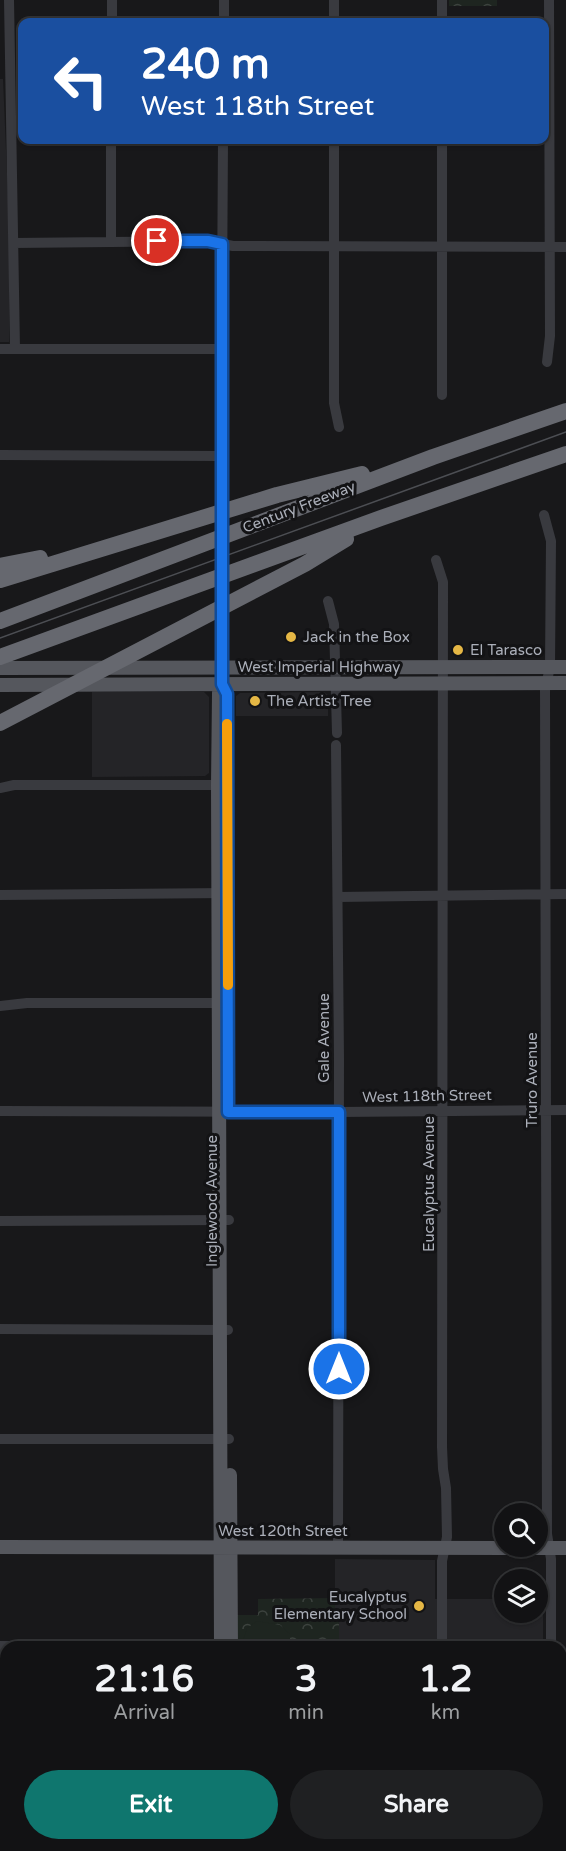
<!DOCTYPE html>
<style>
:root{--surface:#121214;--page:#1f2022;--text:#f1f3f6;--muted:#9c9ea0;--line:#313234;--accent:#0f766e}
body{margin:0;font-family:"Varela Round",sans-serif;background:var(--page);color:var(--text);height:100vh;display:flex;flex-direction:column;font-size:22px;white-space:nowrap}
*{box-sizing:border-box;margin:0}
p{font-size:20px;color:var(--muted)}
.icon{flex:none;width:33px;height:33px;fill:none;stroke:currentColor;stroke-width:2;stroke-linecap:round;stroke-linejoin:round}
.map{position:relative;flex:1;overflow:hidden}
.panel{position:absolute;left:0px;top:1641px;width:567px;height:210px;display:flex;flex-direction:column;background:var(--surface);border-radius:18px 18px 0 0;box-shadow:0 2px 4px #0004,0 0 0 2px var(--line)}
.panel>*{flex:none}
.hud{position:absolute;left:18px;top:18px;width:531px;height:126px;border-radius:12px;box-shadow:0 2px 4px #0004,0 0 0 2px var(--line);background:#1a4fa0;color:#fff;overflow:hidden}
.fabs{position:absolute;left:494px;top:1503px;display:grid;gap:12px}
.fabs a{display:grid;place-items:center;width:54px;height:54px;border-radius:50%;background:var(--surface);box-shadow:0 2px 4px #0004,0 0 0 2px var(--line);font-size:30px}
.pin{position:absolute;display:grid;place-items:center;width:51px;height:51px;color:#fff;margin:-26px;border:3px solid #fff;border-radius:50%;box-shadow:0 2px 6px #0007}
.me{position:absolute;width:66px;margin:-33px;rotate:0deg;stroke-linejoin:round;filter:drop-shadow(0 0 4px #0008)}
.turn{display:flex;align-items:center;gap:21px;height:126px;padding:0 24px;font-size:27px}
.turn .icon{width:78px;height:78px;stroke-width:2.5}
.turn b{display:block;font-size:42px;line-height:51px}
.eta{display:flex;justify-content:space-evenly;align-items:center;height:102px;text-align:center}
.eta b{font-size:36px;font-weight:700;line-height:42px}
.primary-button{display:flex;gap:12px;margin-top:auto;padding:12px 24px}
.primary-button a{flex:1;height:69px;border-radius:36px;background:var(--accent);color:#fff;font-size:24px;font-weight:700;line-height:69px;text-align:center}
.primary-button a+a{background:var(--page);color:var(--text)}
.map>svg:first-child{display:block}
.built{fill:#242427}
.park{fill:url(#park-crowns)}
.pitch{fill:#1e2520}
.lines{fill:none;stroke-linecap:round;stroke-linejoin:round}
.minor{stroke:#393a3f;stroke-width:10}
.major{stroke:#55575d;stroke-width:14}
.highway{stroke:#66686f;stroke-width:16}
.tram{stroke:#4c4e53;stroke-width:1.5}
.route-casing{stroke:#114b97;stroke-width:15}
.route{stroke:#1a73e8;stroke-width:10}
.slow{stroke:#f59e0b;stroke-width:10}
.poi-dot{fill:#e5b745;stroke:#131315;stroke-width:2}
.labels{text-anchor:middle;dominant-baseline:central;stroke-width:6;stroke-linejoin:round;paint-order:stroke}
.street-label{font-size:15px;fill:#abafb9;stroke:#131315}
.poi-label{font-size:15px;fill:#abafb9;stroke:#131315;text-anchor:start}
</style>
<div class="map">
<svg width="566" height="1851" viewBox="0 0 566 1851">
<defs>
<pattern id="park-crowns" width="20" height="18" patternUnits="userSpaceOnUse" patternTransform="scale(1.5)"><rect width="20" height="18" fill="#1e2520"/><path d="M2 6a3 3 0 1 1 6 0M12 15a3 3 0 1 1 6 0" fill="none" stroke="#3c423e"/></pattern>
</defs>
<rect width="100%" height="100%" fill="#18181a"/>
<!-- built -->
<path class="built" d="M0,79H3L9,221V342H0Z
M92,692H204L209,697V773L205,776L92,777Z
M324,692L328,695V716H236V696L240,693Z
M335,1559L435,1560V1599H504V1612H537V1599L543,1600V1647H339V1617L335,1616Z"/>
<!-- park -->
<path class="park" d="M449,0H497V6H449Z
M335,1598V1616L339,1617V1647H238L237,1615H258V1599Z"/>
<!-- pitch -->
<path class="pitch" d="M257,1621L280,1625L290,1634V1647H247V1644L243,1641L247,1628Z"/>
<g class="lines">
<!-- minor -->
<path class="minor" d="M9,0L15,349
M112,22V0
M224,22V0
M334,22V0
M442,22V0
M334,140V403L339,427
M111,241V140
M14,243L208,241L233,246L566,247
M0,349H221
M547,362L550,336L549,0
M442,395V140
M0,455L221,456
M544,515L551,541L550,667L545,690L547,1534L551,1559V1647
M436,560L443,582L442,1447L443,1469L446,1488L447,1537L442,1561V1647
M328,601L334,624L337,733
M222,668L221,456L223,140
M336,745L339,1059L338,1548
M0,788L14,785H228
M0,895L228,893
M338,897L566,894
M0,1006L27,1003H228
M0,1111L339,1112L566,1110
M0,1221L229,1220
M0,1329L228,1330
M0,1439H229
M0,1646L202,1647
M0,1731H6
M0,1814H6
M137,1845V1851
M338,1845V1851
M443,1845V1851
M552,1845V1851"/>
<!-- major -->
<path class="major" d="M0,668L566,667
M0,685L566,683
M230,1475L231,1647
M0,1547L566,1548
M221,1647L218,785L219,693L222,684V668
M230,1845V1851"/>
<!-- highway -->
<path class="highway" d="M0,566L40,558
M0,580L277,495L362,474
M0,621L433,457L566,411
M0,657L381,518L566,454
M0,723L305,564L346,539"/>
<!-- tram -->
<path class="tram" d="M0,638L566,432"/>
</g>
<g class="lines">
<defs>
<path id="route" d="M157,241H208L222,244V684L227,694L228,1112H339V1369"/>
</defs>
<!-- route casing -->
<use href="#route" class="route-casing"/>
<!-- route -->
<use href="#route" class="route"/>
<!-- slow -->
<path class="slow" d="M227,724L228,985"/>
</g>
<!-- markers -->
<g class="poi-dot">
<circle cx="291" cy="637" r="6"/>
<circle cx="458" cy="650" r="6"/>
<circle cx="255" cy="701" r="6"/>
<circle cx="419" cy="1606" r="6"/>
</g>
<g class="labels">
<!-- street labels -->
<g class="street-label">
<text transform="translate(299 507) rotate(-21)">Century Freeway</text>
<text x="319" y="667">West Imperial Highway</text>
<text transform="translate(324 1038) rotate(-90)">Gale Avenue</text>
<text transform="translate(532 1080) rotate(-90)">Truro Avenue</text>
<text transform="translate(427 1096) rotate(-1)">West 118th Street</text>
<text transform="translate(429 1184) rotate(-90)">Eucalyptus Avenue</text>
<text transform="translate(212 1201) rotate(-90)">Inglewood Avenue</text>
<text x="283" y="1531">West 120th Street</text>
</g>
<!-- poi labels -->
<g class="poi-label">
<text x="303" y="637">Jack in the Box</text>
<text x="470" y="650">El Tarasco</text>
<text x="267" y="701">The Artist Tree</text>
<text x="407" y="1597" text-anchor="end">Eucalyptus<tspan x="407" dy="17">Elementary School</tspan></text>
</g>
</g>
</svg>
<div class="fabs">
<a><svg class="icon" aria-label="search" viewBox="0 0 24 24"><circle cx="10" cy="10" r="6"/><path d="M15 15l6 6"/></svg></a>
<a><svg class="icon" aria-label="layers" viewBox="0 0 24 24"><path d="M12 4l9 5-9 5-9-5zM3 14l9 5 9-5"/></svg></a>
</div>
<div class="pin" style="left:157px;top:241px;background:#d93025"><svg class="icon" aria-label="arrive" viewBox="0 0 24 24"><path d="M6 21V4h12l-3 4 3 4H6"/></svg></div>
<svg class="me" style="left:339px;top:1369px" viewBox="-20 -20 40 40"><circle r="17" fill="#1a73e8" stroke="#fff" stroke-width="3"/><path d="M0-11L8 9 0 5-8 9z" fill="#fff"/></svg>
<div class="hud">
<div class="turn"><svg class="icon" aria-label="left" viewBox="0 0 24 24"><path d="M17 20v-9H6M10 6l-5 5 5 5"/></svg><div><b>240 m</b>West 118th Street</div></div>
</div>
<section class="panel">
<div class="eta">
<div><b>21:16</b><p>Arrival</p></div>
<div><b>3</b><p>min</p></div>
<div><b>1.2</b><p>km</p></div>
</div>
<div class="primary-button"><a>Exit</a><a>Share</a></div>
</section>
</div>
